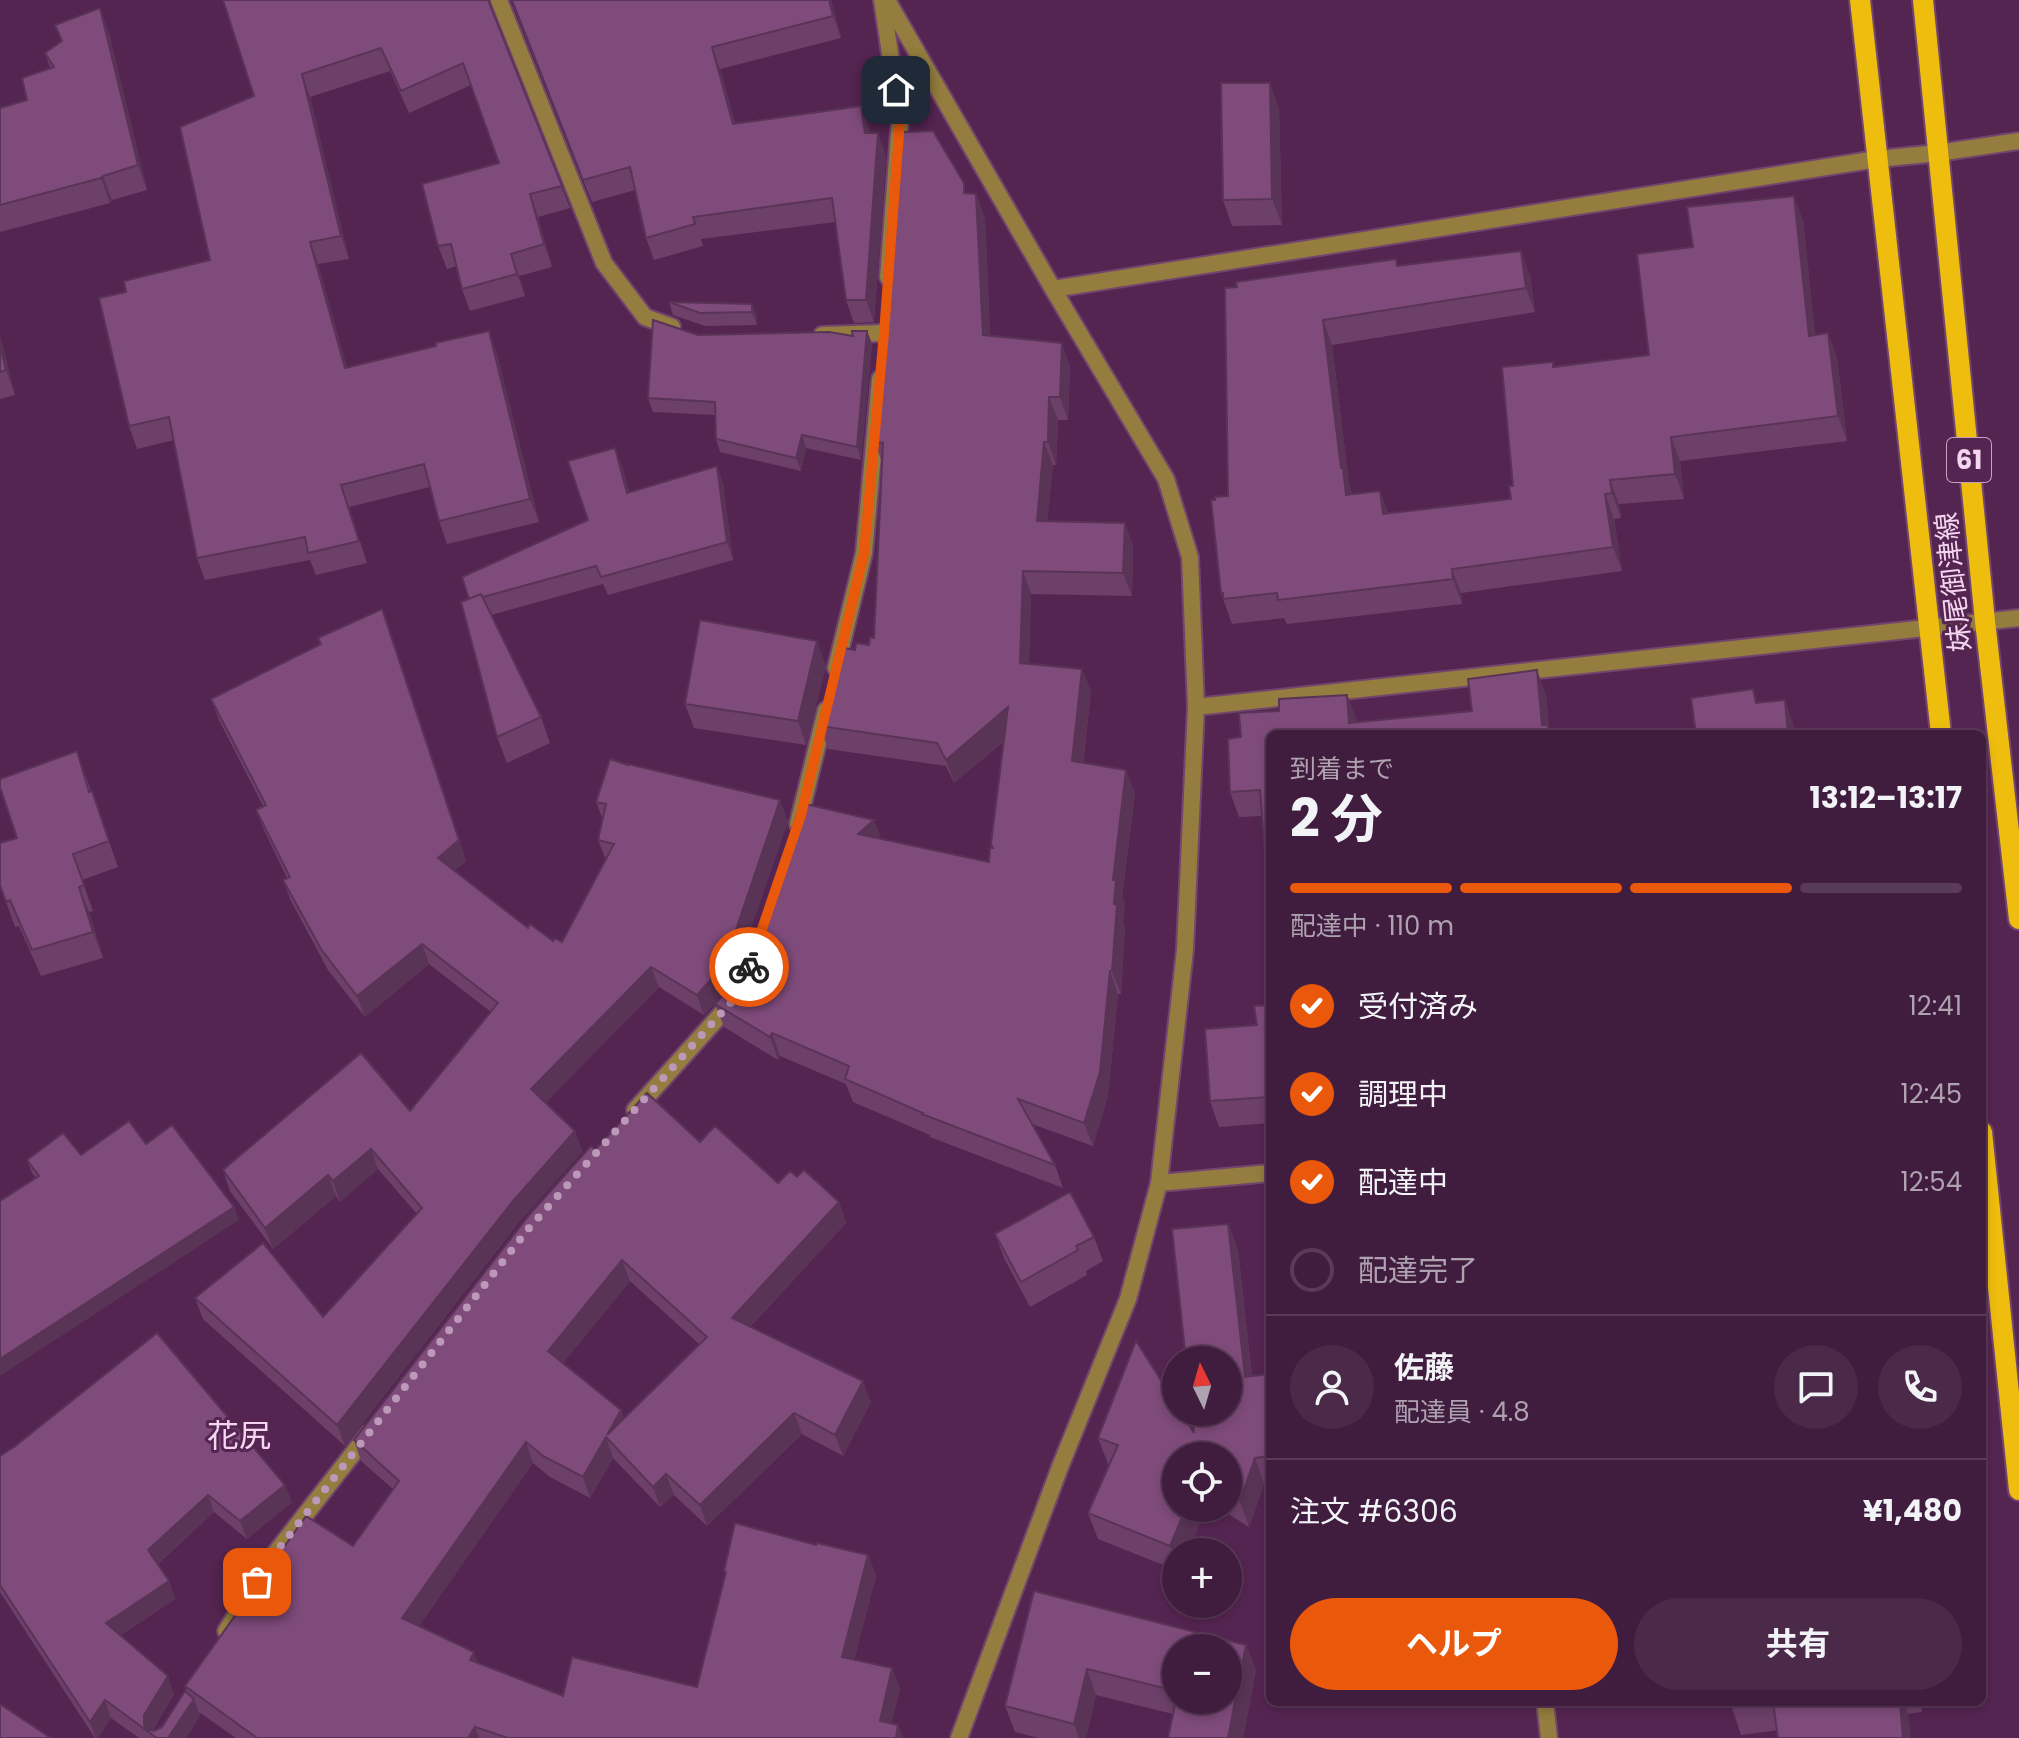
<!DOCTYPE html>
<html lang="ja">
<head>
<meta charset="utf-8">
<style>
  body { margin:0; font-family:Poppins,"Noto Sans JP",sans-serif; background:#4b2949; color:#f1f3f6; height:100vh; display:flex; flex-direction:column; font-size:30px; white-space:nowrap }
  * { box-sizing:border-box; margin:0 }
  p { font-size:26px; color:#aea1b0 }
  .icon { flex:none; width:44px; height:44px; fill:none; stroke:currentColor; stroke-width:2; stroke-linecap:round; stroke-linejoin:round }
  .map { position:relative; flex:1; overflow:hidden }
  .panel { position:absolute; left:1266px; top:730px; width:720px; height:976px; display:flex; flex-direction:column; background:#401c3e; border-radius:12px; box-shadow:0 4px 12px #0003,0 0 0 2px #593a58 }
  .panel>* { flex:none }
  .needle { width:52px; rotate:355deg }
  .buttons { position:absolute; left:1162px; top:1346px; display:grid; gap:16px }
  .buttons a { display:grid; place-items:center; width:80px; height:80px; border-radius:50%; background:#401c3e; box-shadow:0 4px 12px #0003,0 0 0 2px #593a58; font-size:40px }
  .pin { position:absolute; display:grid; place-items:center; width:68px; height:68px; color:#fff; margin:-34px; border-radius:16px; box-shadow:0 4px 12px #0006 }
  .courier { position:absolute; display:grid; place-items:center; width:80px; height:80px; margin:-40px; border:6px solid #ea580c; border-radius:50%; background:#fff; color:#222; box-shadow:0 2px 10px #0007 }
  .headline em { font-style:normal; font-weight:700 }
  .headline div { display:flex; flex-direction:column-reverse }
  .headline { display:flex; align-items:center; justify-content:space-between; height:136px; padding:0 24px }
  h1 { font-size:52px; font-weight:700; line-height:60px }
  .bar { display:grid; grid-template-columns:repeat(4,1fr); gap:12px 8px; align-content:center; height:96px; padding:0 24px }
  .bar i { height:10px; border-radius:6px; background:#593a58 }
  .bar .current { background:#ea580c }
  .bar p { grid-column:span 4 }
  .line { display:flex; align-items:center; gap:20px; padding:0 24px; border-top:2px solid #593a58 }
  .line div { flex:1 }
  .round { display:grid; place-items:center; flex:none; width:84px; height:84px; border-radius:42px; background:#4b2949 }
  ol { padding:0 24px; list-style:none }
  li { display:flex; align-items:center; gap:24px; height:88px }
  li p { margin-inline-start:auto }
  li .icon { padding:8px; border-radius:50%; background:#ea580c; color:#fff; stroke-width:4 }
  li:last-child { color:#aea1b0 }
  li i { width:44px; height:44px; border:4px solid #593a58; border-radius:50% }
  .action { display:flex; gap:16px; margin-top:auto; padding:16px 24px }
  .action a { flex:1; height:92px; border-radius:48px; background:#ea580c; color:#fff; font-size:32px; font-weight:700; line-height:92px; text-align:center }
  .action a+a { background:#4b2949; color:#f1f3f6 }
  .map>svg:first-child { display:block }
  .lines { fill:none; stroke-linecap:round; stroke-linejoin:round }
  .minor-casing { stroke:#72456e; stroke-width:20 }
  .primary-casing { stroke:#72456e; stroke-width:24 }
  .minor { stroke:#947d3e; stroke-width:16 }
  .primary { stroke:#eebd0e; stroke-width:20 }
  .wall { fill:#6d406a; fill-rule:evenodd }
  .shaded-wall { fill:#593456 }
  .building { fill:#7f4b7b; stroke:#593456; stroke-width:2; fill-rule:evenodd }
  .done { stroke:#bc98b9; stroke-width:8; stroke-dasharray:0 14.4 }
  .route { stroke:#ea580c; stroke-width:10 }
  .labels { text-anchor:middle; stroke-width:6; stroke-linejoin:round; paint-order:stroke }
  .shield { fill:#552552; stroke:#c4a1c1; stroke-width:2 }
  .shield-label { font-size:26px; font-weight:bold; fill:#f4d6f0 }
  .street-label { font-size:28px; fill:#f4d6f0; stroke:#552552 }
  .quarter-label { font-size:32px; fill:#f4d6f0; stroke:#552552 }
</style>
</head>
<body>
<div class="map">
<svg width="2019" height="1738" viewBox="0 0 2019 1738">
  <rect width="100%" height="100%" fill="#552552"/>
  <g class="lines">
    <g class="minor-casing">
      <path id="minor" d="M 499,0 L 604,263 L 645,317 L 672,327
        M 882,0 L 900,120 L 888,277
        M 887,0 L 1053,289 L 1166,479 L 1190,557 L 1196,707 L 1185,950 L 1159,1183 L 1128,1299 L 1060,1467 L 959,1738
        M 1053,289 L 1877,159 L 1938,153 L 2019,141
        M 822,335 L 884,333
        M 836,668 L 864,553 L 880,379
        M 1196,707 L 2019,618
        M 798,824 L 826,710
        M 635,1110 L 732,1002
        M 1159,1183 L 1270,1173
        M 226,1631 L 273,1556 L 369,1433
        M 1545,1702 L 1549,1738"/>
    </g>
    <g class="primary-casing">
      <path id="primary" d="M 1860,0 L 1941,734
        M 1923,0 L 1985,621 L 2019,919
        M 1982,1132 L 2019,1490"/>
    </g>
    <use href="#minor" class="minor"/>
    <use href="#primary" class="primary"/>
  </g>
  <path class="wall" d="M 223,0 L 488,0 L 570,208 L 538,217 L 552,267 L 519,276 L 525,296 L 470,311 L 462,289 L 457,266 L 447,269 L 438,246 L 499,163 L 471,85 L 409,113 L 390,71 L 310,97 L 349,259 L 318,264 L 347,368 L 497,354 L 539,522 L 447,544 L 439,521 L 430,487 L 349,507 L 367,563 L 316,575 L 310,560 L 205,580 L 197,558 L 174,440 L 137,449 L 129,426 L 126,292 L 210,260 L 254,96 Z
    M 511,0 L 831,0 L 841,38 L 720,69 L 735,123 L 861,106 L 870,133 L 886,155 L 874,322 L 854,323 L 846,300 L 835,222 L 701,239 L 703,246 L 654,260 L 646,238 L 635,190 L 592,202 Z
    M 55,25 L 109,33 L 147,190 L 112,200 L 110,203 L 0,232 L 0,108 L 27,100 L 50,68 L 45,53 L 61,41 Z
    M 1270,83 L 1279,109 L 1282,225 L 1232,226 L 1223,200 Z
    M 968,193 L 985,217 L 990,336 L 1070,366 L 1068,420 L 1058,420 L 1056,465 L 1053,465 L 1047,521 L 1125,523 L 1133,546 L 1132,596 L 1031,594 L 1029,664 L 1082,669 L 1091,692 L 1083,763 L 1135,793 L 1122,897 L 1125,903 L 1123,921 L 1125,928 L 1121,994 L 1118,994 L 1108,1095 L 1093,1146 L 1032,1124 L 1055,1165 L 1063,1188 L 930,1137 L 930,1135 L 853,1102 L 846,1084 L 780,1056 L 778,1060 L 724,1027 L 715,1004 L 727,990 L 704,1015 L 659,987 L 545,1103 L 575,1131 L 582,1152 L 520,1221 L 345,1446 L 203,1319 L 195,1298 L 323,1317 L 417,1214 L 378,1169 L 340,1202 L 336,1196 L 273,1249 L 230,1191 L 223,1170 L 410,1111 L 491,1012 L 429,964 L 365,1017 L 328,970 L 291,901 L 283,880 L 287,878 L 264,830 L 256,810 L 263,806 L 219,720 L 211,699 L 321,644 L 382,609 L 466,861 L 454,871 L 528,928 L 553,941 L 562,942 L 606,860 L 598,840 L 603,820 L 596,802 L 788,821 L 731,985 L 881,839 L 989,862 L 992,848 L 1004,741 L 954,783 L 946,766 L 828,749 L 820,726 L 855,650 L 869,645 L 874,638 L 882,463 L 875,442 Z
    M 1803,220 L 1815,335 L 1828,333 L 1837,358 L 1847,441 L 1680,461 L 1684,499 L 1619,504 L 1621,518 L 1614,519 L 1622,571 L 1461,593 L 1462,604 L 1287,624 L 1284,618 L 1232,624 L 1221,593 L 1228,496 L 1225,288 L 1399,266 L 1530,275 L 1535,312 L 1332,345 L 1349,484 L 1352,494 L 1388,514 L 1511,499 L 1513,486 L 1555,367 L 1649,355 L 1693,247 Z
    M 669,302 L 752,304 L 757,317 L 757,325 L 705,326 L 673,315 Z
    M 867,331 L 872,344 L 861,460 L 806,448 L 801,471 L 720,452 L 716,439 L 715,415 L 653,412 L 648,398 L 698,335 L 853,336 Z
    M 0,336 L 15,395 L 0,399 Z
    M 622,466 L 629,492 L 717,466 L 723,484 L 733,560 L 608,595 L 603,584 L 491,615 L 541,717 L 550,743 L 507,763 L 497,737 L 469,599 L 588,520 Z
    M 826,666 L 806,745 L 694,728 L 685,704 Z
    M 1347,695 L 1357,722 L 1472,711 L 1546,695 L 1549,728 L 1551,734 L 1270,734 L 1270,899 L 1268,893 L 1262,816 L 1239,817 L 1230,792 L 1241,737 L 1279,711 Z
    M 86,777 L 118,867 L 82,880 L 93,911 L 89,912 L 103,958 L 41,976 L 19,926 L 15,927 L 0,885 L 17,838 Z
    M 1270,1005 L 1270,1123 L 1219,1127 L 1210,1101 Z
    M 700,1142 L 778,1183 L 797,1177 L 839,1202 L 846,1223 L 750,1327 L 871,1402 L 843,1456 L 802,1434 L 707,1526 L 674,1495 L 660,1507 L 613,1458 L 590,1498 L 550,1477 L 533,1463 L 419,1626 L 478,1663 L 563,1696 L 697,1687 L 725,1575 L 724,1571 L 816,1545 L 868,1555 L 876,1576 L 854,1660 L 892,1668 L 900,1689 L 891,1724 L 898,1725 L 903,1738 L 236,1738 L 199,1712 L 200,1716 L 186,1738 L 139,1738 L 111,1718 L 98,1738 L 95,1738 L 0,1592 L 0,1456 L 285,1485 L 292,1502 L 247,1539 L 214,1512 L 158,1564 L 169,1581 L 175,1599 L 121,1635 L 174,1694 L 152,1731 L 154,1731 L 162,1727 L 187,1693 L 185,1686 L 353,1546 L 393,1489 L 361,1461 L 354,1440 L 595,1150 ZM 630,1281 L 699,1344 L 624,1418 L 621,1410 L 563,1363 Z
    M 146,1144 L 239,1220 L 36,1178 L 32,1173 L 27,1160 L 81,1155 Z
    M 1228,1224 L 1238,1250 L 1252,1376 L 1270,1374 L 1270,1483 L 1264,1484 L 1249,1527 L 1219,1508 L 1228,1508 L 1228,1456 L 1176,1456 L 1176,1508 L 1206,1508 L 1188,1552 L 1176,1552 L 1176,1570 L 1098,1539 L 1088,1513 L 1110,1464 L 1108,1464 L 1098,1438 L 1194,1433 Z
    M 995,1234 L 1094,1237 L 1103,1261 L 1086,1271 L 1087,1275 L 1030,1307 L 1004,1258 Z
    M 1034,1591 L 1246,1645 L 1256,1670 L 1243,1738 L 1168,1738 L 1173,1714 L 1096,1695 L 1086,1738 L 1039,1738 L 1015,1732 L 1005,1706 ZM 1176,1648 L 1228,1648 L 1228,1700 L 1176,1700 Z
    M 1671,1702 L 1720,1702 L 1673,1707 Z
    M 1730,1702 L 1926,1702 L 1921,1702 L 1922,1712 L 1741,1735 Z"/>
  <path class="shaded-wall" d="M 829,0 L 831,0 L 841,38 L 833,16 Z
    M 100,8 L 109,33 L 147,190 L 138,165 Z
    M 712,47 L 720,69 L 741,146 L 733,124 Z
    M 302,74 L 310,97 L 349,259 L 341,236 Z
    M 1270,83 L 1279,109 L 1282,225 L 1272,199 Z
    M 861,106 L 869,128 L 873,156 L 865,133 Z
    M 878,133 L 886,155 L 874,322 L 866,300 Z
    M 103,176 L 112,200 L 110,203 L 101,178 Z
    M 530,194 L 538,217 L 552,267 L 544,244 Z
    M 976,194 L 985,217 L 991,358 L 983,335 Z
    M 1794,196 L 1803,220 L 1818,360 L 1809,336 Z
    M 310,242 L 318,264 L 353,390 L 345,368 Z
    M 1521,251 L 1530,275 L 1535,312 L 1526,288 Z
    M 511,254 L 519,276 L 525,296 L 517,274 Z
    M 752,304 L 757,317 L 757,325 L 752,312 Z
    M 1323,320 L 1332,345 L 1349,484 L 1352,492 L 1355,520 L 1346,495 L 1341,468 Z
    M 489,331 L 497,354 L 539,522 L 530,499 Z
    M 867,331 L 872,344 L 861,460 L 857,447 Z
    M 1828,333 L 1837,358 L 1847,441 L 1838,416 Z
    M 0,336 L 15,395 L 6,370 L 0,346 Z
    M 1062,343 L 1070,366 L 1068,420 L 1060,397 Z
    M 1049,397 L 1058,420 L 1056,465 L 1048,442 Z
    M 802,435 L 806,448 L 801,471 L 796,458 Z
    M 1671,437 L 1680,461 L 1684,499 L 1675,474 Z
    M 1044,442 L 1053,465 L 1045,544 L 1037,521 Z
    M 615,448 L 622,466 L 634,511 L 627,493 Z
    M 717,466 L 723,484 L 733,560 L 727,542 Z
    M 1610,480 L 1619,504 L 1621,518 L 1612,493 Z
    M 1380,491 L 1389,515 L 1383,514 Z
    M 1605,494 L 1614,519 L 1622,571 L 1613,547 Z
    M 1125,523 L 1133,546 L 1132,596 L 1123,573 Z
    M 1452,569 L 1461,593 L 1462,604 L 1453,579 Z
    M 1023,571 L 1031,594 L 1028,686 L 1020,663 Z
    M 382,609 L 466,861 L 445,879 L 438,858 Z
    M 817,641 L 826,666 L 806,745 L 798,721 Z
    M 1082,669 L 1091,692 L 1080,784 L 1072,761 Z
    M 1537,670 L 1546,695 L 1549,728 L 1551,734 L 1545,734 L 1542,725 Z
    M 1347,695 L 1357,720 L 1357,734 L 1349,723 Z
    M 1785,700 L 1797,734 L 1788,734 Z
    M 1008,707 L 1016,730 L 954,783 L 946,760 Z
    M 1126,770 L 1135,793 L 1122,897 L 1125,903 L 1123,921 L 1125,928 L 1121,994 L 1112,971 L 1113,880 Z
    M 780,800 L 788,821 L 731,985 L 704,1015 L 697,995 Z
    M 874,820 L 883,843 L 858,834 Z
    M 79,887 L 89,912 L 103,958 L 93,932 Z
    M 422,944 L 429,964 L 365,1017 L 357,996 Z
    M 651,967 L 659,987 L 538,1110 L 531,1089 Z
    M 1110,971 L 1118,994 L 1108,1095 L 1093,1146 L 1084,1123 Z
    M 772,1033 L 780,1056 L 778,1060 L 770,1037 Z
    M 575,1131 L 582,1152 L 520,1221 L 345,1446 L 337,1425 L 513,1201 Z
    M 371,1149 L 378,1169 L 340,1202 L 333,1181 Z
    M 328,1175 L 336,1196 L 273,1249 L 265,1228 Z
    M 839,1202 L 846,1223 L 739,1338 L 732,1318 Z
    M 234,1207 L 239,1220 L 0,1376 L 0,1359 Z
    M 1228,1224 L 1238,1250 L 1255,1403 L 1245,1377 Z
    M 622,1260 L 630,1281 L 556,1372 L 548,1351 Z
    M 863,1381 L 871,1402 L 843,1456 L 835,1435 Z
    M 621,1410 L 629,1431 L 607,1435 Z
    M 794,1413 L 802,1434 L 707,1526 L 700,1505 Z
    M 606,1437 L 613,1458 L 590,1498 L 583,1477 Z
    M 526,1442 L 533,1463 L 410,1639 L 402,1618 Z
    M 1255,1458 L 1264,1484 L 1249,1527 L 1240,1501 Z
    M 666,1474 L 674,1495 L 660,1507 L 653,1487 Z
    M 285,1485 L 292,1502 L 247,1539 L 240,1521 Z
    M 208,1495 L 214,1512 L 154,1567 L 148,1550 Z
    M 1186,1508 L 1206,1508 L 1188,1552 L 1176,1552 L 1176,1562 L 1170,1546 Z
    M 868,1555 L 876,1576 L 850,1677 L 842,1657 Z
    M 169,1581 L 175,1599 L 113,1640 L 106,1623 Z
    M 1246,1645 L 1256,1670 L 1243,1738 L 1228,1738 Z
    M 474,1652 L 482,1673 L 470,1660 Z
    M 892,1668 L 900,1689 L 888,1738 L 880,1721 Z
    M 1087,1669 L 1096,1695 L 1086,1738 L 1079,1738 L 1074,1724 Z
    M 168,1676 L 174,1694 L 150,1733 L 144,1725 L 144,1715 Z
    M 194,1699 L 200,1716 L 186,1738 L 168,1738 Z
    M 105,1700 L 111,1718 L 98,1738 L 96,1738 L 90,1722 Z
    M 1900,1702 L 1904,1702 L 1908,1714 L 1911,1738 L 1903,1738 Z
    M 898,1725 L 903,1738 L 896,1738 Z
    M 475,1727 L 479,1738 L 468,1738 Z"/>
  <path class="building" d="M 223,0 L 488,0 L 562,186 L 530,194 L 544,244 L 511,254 L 517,274 L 462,289 L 451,244 L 438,246 L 422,184 L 499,163 L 463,63 L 401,91 L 381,48 L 302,74 L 341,236 L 310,242 L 345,368 L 436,346 L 435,343 L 489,331 L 530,499 L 439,521 L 424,464 L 341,485 L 359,541 L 308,553 L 305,537 L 197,558 L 169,417 L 129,426 L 99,298 L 126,292 L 124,281 L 210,260 L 180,127 L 254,96 Z
    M 512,0 L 829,0 L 833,16 L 712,47 L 733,124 L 861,106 L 865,133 L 878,133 L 866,300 L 846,300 L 832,198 L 693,217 L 695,224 L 646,238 L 630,167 L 583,180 Z
    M 100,8 L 138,165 L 103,176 L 101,178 L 0,205 L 0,108 L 27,100 L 22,78 L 54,67 L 45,53 L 62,41 L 55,25 Z
    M 1221,83 L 1270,83 L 1272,199 L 1223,200 Z
    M 933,131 L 964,183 L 964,193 L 976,194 L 983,335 L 1062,343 L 1060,397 L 1049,397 L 1048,442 L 1044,442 L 1037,521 L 1125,523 L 1123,573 L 1023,571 L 1020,663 L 1082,669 L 1072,761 L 1126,770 L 1113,880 L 1116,880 L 1114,904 L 1117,905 L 1112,971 L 1110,971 L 1100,1072 L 1084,1123 L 1018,1099 L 1055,1165 L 922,1114 L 923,1113 L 845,1079 L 849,1066 L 772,1033 L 770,1037 L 715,1004 L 743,972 L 801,803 L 874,820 L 858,834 L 989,862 L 990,848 L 993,848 L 991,844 L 1008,707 L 946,760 L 937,743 L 820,726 L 839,647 L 855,650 L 856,643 L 869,645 L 870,637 L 874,638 L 883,443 L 875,442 L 900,132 Z
    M 1794,196 L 1809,336 L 1828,333 L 1838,416 L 1671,437 L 1675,474 L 1610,480 L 1612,493 L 1605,494 L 1613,547 L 1452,569 L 1453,579 L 1278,600 L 1277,593 L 1223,599 L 1223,593 L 1221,593 L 1211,500 L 1215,500 L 1215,497 L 1228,496 L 1225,288 L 1237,287 L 1236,282 L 1396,259 L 1397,266 L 1521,251 L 1526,288 L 1323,320 L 1341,468 L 1343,468 L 1346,495 L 1380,491 L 1383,514 L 1511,499 L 1509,486 L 1513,486 L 1502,367 L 1553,362 L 1553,367 L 1649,355 L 1637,254 L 1693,247 L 1687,207 Z
    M 669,302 L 752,304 L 752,312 L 700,313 Z
    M 653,320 L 698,335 L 829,332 L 853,336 L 852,331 L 867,331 L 857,447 L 802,435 L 796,458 L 716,439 L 715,402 L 648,398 Z
    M 0,346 L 6,370 L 0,372 Z
    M 615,448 L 627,493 L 717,466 L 727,542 L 601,577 L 596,566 L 483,597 L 481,594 L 469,599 L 462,577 L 588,520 L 568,461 Z
    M 481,594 L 541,717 L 497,737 L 461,602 Z
    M 382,609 L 459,840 L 438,858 L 528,928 L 530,924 L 553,941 L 555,938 L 562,942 L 614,844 L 598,840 L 606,804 L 596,802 L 610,759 L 628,765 L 628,764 L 780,800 L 724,965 L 697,995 L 651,967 L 531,1089 L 575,1131 L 513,1201 L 337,1425 L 195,1298 L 263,1243 L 323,1317 L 422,1208 L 371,1149 L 333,1181 L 328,1175 L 265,1228 L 223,1170 L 361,1053 L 410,1111 L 498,1003 L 422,944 L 357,996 L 321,949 L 283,880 L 290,877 L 256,810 L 266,805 L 211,699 L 321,644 L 318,638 Z
    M 700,620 L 817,641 L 798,721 L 685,704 Z
    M 1537,670 L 1542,725 L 1548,725 L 1549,734 L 1270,734 L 1270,893 L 1268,893 L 1260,790 L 1230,792 L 1228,739 L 1241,737 L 1239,713 L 1279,711 L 1279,699 L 1347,695 L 1349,723 L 1472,711 L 1468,679 Z
    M 1753,689 L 1756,703 L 1785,700 L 1788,734 L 1696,734 L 1691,698 Z
    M 77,751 L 89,792 L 92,791 L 109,841 L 73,854 L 84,885 L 79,887 L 93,932 L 32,950 L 10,900 L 6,902 L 0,885 L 0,843 L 17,838 L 0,787 L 0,779 Z
    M 1270,1005 L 1270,1097 L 1210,1101 L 1205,1029 L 1257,1025 L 1254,1006 Z
    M 647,1093 L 700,1142 L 715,1126 L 778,1183 L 790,1171 L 797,1177 L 804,1170 L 839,1202 L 732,1318 L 863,1381 L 835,1435 L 794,1413 L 700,1505 L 666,1474 L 653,1487 L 606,1437 L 583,1477 L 543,1456 L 526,1442 L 402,1618 L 474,1652 L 470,1660 L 563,1696 L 572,1657 L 697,1687 L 726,1572 L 724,1571 L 735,1523 L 816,1545 L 817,1543 L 868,1555 L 842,1657 L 892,1668 L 880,1721 L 898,1725 L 896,1738 L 508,1738 L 475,1727 L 468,1738 L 257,1738 L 185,1686 L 306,1516 L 353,1546 L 399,1481 L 354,1440 L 530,1214 L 591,1146 L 595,1150 ZM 622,1260 L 707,1337 L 607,1435 L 621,1410 L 548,1351 Z
    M 129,1121 L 146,1144 L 172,1125 L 234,1207 L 0,1359 L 0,1201 L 39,1176 L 27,1160 L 63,1133 L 81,1155 Z
    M 1070,1192 L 1094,1237 L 1076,1246 L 1078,1250 L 1021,1282 L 995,1234 Z
    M 1228,1224 L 1245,1377 L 1270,1374 L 1270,1456 L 1255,1458 L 1240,1501 L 1228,1493 L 1228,1456 L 1176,1456 L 1176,1508 L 1186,1508 L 1170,1546 L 1088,1513 L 1118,1445 L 1098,1438 L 1136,1341 L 1176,1404 L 1176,1412 L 1181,1412 L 1194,1433 L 1192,1412 L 1228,1412 L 1228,1360 L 1186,1360 L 1172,1229 Z
    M 157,1333 L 285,1485 L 240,1521 L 208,1495 L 148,1550 L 169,1581 L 106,1623 L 168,1676 L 144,1715 L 144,1725 L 147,1729 L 154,1731 L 162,1727 L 185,1691 L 194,1699 L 168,1738 L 157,1738 L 105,1700 L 90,1722 L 0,1585 L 0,1456 L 14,1447 Z
    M 1034,1591 L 1246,1645 L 1228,1738 L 1168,1738 L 1176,1700 L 1228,1700 L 1228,1648 L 1176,1648 L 1176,1691 L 1087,1669 L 1074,1724 L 1005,1706 Z
    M 1730,1702 L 1771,1702 L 1731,1707 Z
    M 1773,1702 L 1900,1702 L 1903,1738 L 1778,1738 Z
    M 0,1704 L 51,1738 L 0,1738 Z"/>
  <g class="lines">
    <path class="done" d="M 257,1582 L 273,1556 L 529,1228 L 741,991 L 749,967"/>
    <path class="route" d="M 749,967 L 801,815 L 864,553 L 884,333 L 900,120 L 896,90"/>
  </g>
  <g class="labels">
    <rect class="shield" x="1947" y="438" width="44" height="44" rx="6"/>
    <g class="shield-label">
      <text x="1969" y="469">61</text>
    </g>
    <g class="street-label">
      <text transform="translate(1953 582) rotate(-96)" y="10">妹尾御津線</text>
    </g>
    <g class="quarter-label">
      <text x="239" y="1447">花尻</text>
    </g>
  </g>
</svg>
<div class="buttons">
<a><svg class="needle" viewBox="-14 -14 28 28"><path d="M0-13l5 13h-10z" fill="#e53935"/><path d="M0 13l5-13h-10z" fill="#aea1b0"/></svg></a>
<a><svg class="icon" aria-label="locate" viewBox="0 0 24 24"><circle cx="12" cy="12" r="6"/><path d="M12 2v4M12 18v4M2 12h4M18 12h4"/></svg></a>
<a>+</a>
<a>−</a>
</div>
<div class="pin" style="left:257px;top:1582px;background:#ea580c"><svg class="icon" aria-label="bag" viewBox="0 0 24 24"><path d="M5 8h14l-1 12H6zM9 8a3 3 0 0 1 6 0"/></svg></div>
<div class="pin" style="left:896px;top:90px;background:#1f2937"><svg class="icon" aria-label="home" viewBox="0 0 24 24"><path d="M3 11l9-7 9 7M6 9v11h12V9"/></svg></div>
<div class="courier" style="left:749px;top:967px"><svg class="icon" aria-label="bike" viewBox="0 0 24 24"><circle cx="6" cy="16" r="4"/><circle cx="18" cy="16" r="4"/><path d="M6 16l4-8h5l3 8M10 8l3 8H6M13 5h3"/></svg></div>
<section class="panel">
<div class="headline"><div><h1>2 分</h1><p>到着まで</p></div><em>13:12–13:17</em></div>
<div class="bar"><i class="current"></i><i class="current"></i><i class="current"></i><i></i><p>配達中 · 110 m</p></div>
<ol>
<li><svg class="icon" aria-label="check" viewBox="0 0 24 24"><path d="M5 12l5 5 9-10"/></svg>受付済み<p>12:41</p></li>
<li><svg class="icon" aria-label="check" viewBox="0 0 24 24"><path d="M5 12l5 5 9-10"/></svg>調理中<p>12:45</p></li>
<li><svg class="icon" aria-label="check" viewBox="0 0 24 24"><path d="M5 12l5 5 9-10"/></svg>配達中<p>12:54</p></li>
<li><i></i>配達完了</li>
</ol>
<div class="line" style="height:144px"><a class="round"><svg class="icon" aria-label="person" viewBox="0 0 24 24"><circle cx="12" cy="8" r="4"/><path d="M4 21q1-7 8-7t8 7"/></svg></a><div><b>佐藤</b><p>配達員 · 4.8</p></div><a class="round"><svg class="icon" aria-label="chat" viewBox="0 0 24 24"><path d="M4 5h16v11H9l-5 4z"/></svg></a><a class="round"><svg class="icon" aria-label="phone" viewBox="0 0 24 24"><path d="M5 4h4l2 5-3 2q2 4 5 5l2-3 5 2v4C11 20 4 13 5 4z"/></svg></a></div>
<div class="line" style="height:104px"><div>注文 #6306</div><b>¥1,480</b></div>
<div class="action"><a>ヘルプ</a><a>共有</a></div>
</section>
</div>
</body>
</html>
